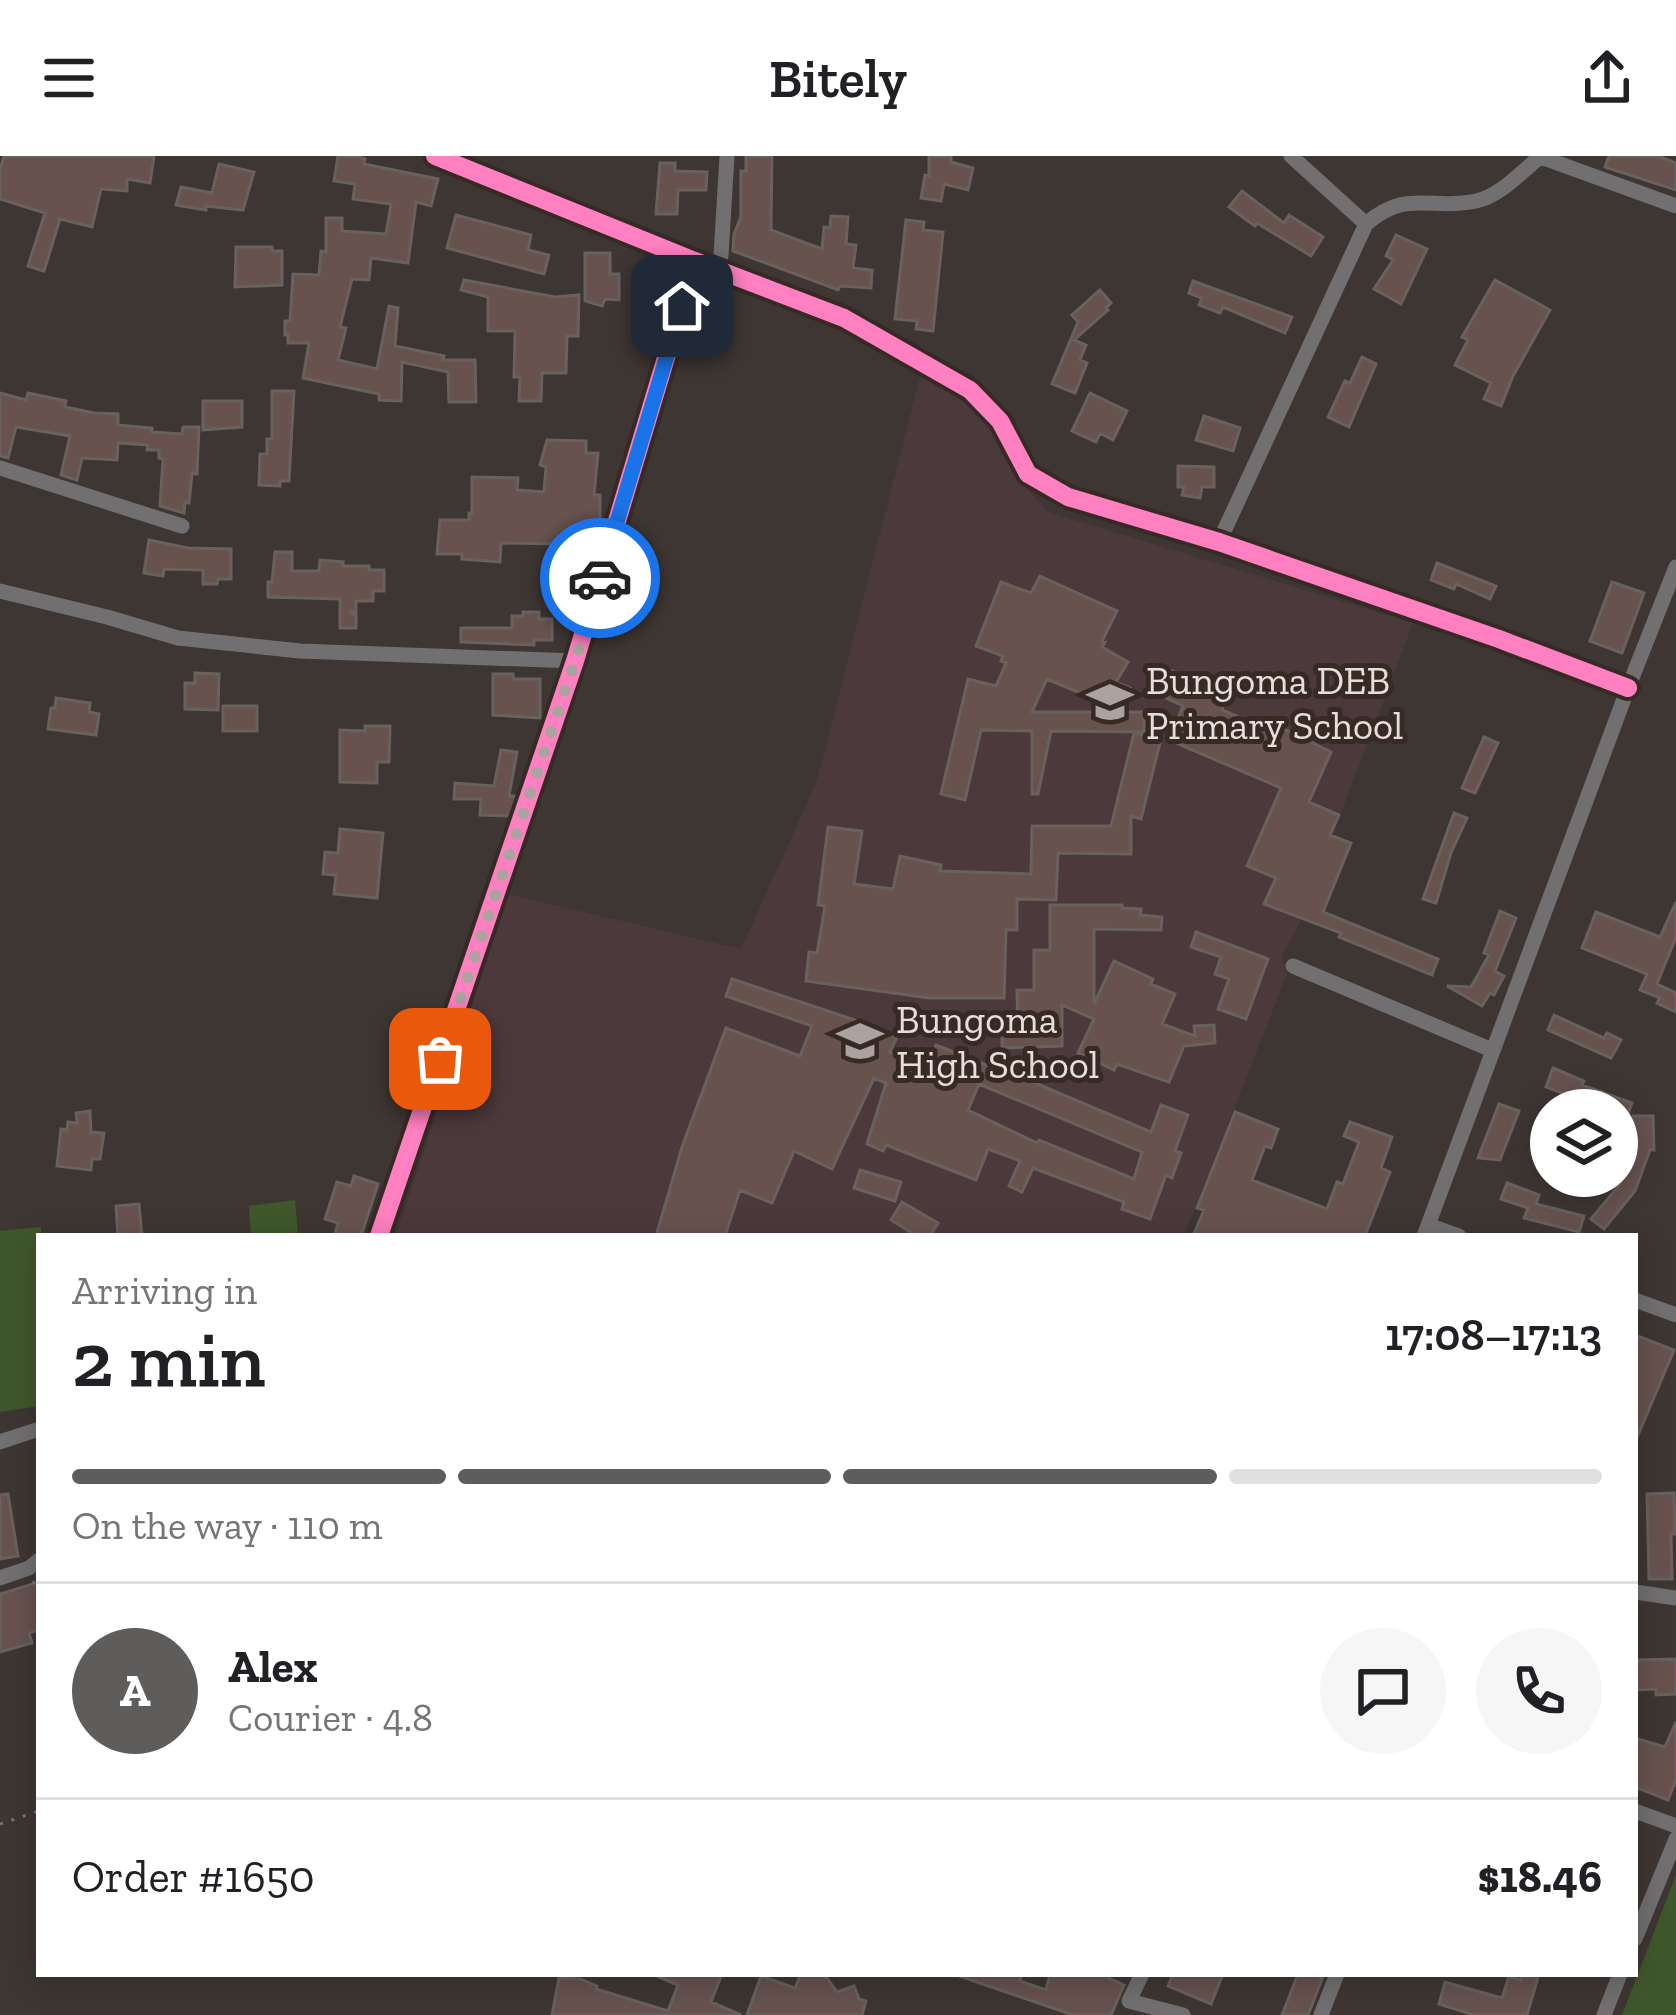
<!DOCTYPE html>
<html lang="en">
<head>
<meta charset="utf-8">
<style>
  body { margin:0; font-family:"Zilla Slab",serif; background:#f6f6f6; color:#202124; height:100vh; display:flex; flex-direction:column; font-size:45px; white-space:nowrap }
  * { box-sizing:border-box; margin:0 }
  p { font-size:39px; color:#757577 }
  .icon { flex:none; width:66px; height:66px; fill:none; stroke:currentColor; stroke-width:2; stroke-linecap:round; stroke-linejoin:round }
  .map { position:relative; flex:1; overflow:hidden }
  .details { position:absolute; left:36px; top:1077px; width:1602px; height:744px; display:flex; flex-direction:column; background:#fff; border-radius:0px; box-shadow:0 6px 30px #0003 }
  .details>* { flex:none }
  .controls { position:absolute; left:1530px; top:933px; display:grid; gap:24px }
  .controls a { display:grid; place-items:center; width:108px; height:108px; border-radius:50%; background:#fff; box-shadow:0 6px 30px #0003; font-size:60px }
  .pin { position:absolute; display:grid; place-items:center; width:102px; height:102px; color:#fff; margin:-51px; border-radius:24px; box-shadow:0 6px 18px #0006 }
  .courier { position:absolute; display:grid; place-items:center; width:120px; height:120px; margin:-60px; border:9px solid #1a73e8; border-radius:50%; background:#fff; color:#222; box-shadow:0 3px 15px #0007 }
  .headline em { font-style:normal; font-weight:600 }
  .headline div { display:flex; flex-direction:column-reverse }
  .headline { display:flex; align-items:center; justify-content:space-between; height:204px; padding:0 36px }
  h1 { font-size:78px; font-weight:600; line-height:90px }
  .bar { display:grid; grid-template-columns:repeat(4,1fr); gap:18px 12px; align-content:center; height:144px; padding:0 36px }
  .bar i { height:15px; border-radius:9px; background:#e0e0e0 }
  .bar .on { background:#5f5c5c }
  .bar p { grid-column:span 4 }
  .line { display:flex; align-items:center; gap:30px; padding:0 36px; border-top:3px solid #e0e0e0 }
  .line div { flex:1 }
  .round { display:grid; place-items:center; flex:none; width:126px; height:126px; border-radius:63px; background:#f6f6f6 }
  header { display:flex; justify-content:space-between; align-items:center; height:156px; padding:0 36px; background:#fff; font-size:54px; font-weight:600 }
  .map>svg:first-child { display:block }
  .education { fill:#4c393b }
  .green { fill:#40572b }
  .building { fill:#67524e; stroke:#68615e; stroke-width:3; fill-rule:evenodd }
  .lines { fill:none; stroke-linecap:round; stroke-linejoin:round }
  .path { stroke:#777474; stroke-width:3; stroke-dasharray:3 9; stroke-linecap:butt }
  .minor { stroke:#716f70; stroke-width:15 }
  .cycleway-casing { stroke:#372a25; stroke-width:26 }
  .cycleway { stroke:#ff80c0; stroke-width:18 }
  .done { stroke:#aca3a0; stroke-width:12; stroke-dasharray:0 21.6 }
  .route { stroke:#1a73e8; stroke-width:15 }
  .labels { text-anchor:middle; stroke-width:10; stroke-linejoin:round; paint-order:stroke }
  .poi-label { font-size:39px; fill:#e7dedb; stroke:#372a25; text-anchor:start }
</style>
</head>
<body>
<header><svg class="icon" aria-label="menu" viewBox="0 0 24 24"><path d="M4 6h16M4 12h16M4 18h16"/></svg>Bitely<svg class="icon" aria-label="share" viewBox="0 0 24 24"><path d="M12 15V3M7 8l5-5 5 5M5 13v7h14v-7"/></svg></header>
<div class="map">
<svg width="1676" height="1859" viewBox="0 0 1676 1859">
  <rect width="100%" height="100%" fill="#3e3633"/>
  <path class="education" d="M 920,220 L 978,249 L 1000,277 L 1026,331 L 1048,356 L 1413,467 L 1296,776 L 1281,800 L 1287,818 L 1184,1080 L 396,1080 L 508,738 L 741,793 L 817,625 Z"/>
  <path class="green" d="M 295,1044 L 298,1080 L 251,1080 L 249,1050 Z
    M 41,1071 L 39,1250 L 0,1256 L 0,1075 Z
    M 1676,1719 L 1676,1859 L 1622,1859 Z"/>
  <path class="building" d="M 4,0 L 154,0 L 150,27 L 127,23 L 127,35 L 101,33 L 92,71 L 60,63 L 44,115 L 28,110 L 45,57 L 0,43 L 0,14 Z
    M 338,0 L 357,0 L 365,3 L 364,8 L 438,23 L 431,50 L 416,46 L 408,107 L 371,102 L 369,124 L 352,123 L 340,171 L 346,172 L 338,204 L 377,213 L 389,150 L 398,152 L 395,190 L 444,200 L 443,204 L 475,204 L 476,246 L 449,246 L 448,216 L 402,206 L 401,245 L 379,244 L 379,238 L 303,222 L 309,187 L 288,187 L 288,179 L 285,179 L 285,165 L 290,165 L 293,118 L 319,119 L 321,95 L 326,96 L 326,62 L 342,62 L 342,75 L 386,78 L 391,48 L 353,43 L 355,28 L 334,25 Z
    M 746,0 L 772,0 L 771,74 L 822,93 L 824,71 L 830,72 L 831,60 L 848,61 L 846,88 L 856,89 L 853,112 L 872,114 L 871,132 L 840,130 L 838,134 L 733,95 L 734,78 L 741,61 L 741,15 L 746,15 Z
    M 929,0 L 951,0 L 951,6 L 973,12 L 968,34 L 944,28 L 941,45 L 921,42 L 925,19 L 929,20 Z
    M 1609,0 L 1658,0 L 1676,7 L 1676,34 L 1605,11 Z
    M 660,7 L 675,7 L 675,15 L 707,16 L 706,34 L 678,34 L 677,58 L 656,58 Z
    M 219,8 L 254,16 L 243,54 L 206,50 L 206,54 L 176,49 L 181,31 L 212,37 Z
    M 1242,35 L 1284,67 L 1289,59 L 1323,81 L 1311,100 L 1257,67 L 1255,70 L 1229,51 Z
    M 456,59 L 531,79 L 528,94 L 549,99 L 544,118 L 447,92 Z
    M 906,64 L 924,66 L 923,74 L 943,76 L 933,175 L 916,173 L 917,165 L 895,163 Z
    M 1396,79 L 1427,93 L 1401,148 L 1374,133 L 1393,104 L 1386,100 Z
    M 236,91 L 272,91 L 272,95 L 282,95 L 282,129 L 235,131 Z
    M 585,97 L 610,97 L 610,118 L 619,118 L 619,144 L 605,143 L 602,150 L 585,145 Z
    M 464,124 L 555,141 L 579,139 L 578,180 L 567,180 L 566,217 L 542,217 L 541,245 L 519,245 L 520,221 L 514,221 L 515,175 L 488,175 L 488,141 L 461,134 Z
    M 1495,124 L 1550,154 L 1513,220 L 1501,250 L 1484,243 L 1491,227 L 1455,209 L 1468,184 L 1462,181 Z
    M 1193,125 L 1292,161 L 1285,177 L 1223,151 L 1220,157 L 1199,149 L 1202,142 L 1189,137 Z
    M 1100,134 L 1111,147 L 1106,152 L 1108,154 L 1074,184 L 1086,189 L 1080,204 L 1087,207 L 1075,237 L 1052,228 L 1078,166 L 1072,159 Z
    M 1362,201 L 1376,208 L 1349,271 L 1328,261 L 1345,225 L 1350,227 Z
    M 272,235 L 294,235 L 289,325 L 280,325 L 280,330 L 259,329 L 260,298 L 267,298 L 267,283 L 272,283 Z
    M 0,237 L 26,244 L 28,237 L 66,245 L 65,251 L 94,257 L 118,258 L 118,269 L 152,272 L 152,276 L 182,278 L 183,271 L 199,271 L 197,318 L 192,317 L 189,347 L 185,346 L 184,357 L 160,350 L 163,303 L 159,302 L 159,294 L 147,294 L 148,289 L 118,287 L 117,304 L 82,302 L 77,324 L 61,319 L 70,280 L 16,271 L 8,302 L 0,300 Z
    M 1090,237 L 1127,255 L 1113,284 L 1100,277 L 1096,286 L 1072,275 Z
    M 203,245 L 242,245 L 242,271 L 203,274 Z
    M 1204,260 L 1240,272 L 1233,295 L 1196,284 Z
    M 547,284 L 586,285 L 586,297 L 598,297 L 594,339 L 600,339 L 600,365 L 584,365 L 583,388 L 575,388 L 575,403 L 562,402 L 562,388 L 501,387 L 500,406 L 462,403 L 462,398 L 437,398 L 440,364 L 469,364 L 469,357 L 472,357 L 472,321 L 518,322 L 517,334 L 544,336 L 546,311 L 540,309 Z
    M 1178,310 L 1214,311 L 1214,331 L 1202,331 L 1200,342 L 1182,339 L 1184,331 L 1178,331 Z
    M 149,384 L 188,392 L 231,393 L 231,423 L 218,423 L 217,428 L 203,428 L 203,414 L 164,413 L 163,420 L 144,417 Z
    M 275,396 L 292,396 L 292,415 L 319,415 L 320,404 L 343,406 L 343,410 L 369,410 L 369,414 L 384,414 L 384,435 L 373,435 L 373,445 L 356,445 L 356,456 L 349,456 L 356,459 L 356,472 L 340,472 L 340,443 L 268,441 L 268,426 L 272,426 Z
    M 1437,407 L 1496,430 L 1490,443 L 1456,428 L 1454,433 L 1431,424 Z
    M 1040,420 L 1117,455 L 1102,485 L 1105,486 L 1102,491 L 1128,506 L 1116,526 L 1130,532 L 1121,554 L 1047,523 L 1032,556 L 1144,556 L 1144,576 L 1051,575 L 1038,638 L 1032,638 L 1032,575 L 981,574 L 965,644 L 941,638 L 968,523 L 996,530 L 1006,507 L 1001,505 L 1003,500 L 976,490 L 1001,426 L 1031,437 Z
    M 1612,426 L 1644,437 L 1622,497 L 1590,485 Z
    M 523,456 L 539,456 L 539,463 L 552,463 L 552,484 L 534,484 L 534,489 L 461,486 L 461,472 L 512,472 L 512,460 L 523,460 Z
    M 1172,515 L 1227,538 L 1222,554 L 1275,577 L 1278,570 L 1331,596 L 1309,646 L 1339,659 L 1330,679 L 1351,687 L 1323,756 L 1438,803 L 1432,819 L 1339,781 L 1341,777 L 1264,748 L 1276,722 L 1247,710 L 1281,632 L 1169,584 L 1183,550 L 1160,539 Z
    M 195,517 L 219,518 L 218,554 L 185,553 L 185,527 L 195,527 Z
    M 493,518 L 513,518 L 513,523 L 540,523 L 540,562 L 493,559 Z
    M 56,542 L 90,547 L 89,556 L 99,558 L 96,579 L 48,573 L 51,552 L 55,552 Z
    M 223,550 L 257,550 L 257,575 L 223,575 Z
    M 365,570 L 390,570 L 389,606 L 377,606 L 377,627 L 340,626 L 340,574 L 365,575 Z
    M 1134,577 L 1161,583 L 1141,663 L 1131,660 L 1131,698 L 1058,697 L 1056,744 L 1017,743 L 1017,774 L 1006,774 L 1004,842 L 929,842 L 806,825 L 809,796 L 817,797 L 825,750 L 818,749 L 828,671 L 862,675 L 854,728 L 893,733 L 900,700 L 941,709 L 940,715 L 1031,718 L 1032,670 L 1111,670 Z
    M 1484,581 L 1498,587 L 1475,637 L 1462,632 Z
    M 501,594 L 517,596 L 509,640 L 515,640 L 515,644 L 510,660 L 480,659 L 481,643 L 454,643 L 455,627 L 494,630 Z
    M 1454,657 L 1467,662 L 1451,697 L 1436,747 L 1423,743 Z
    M 340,673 L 383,677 L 377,742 L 334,738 L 336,719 L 323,718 L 325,696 L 338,697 Z
    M 1676,746 L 1676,781 L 1657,828 L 1676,837 L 1676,856 L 1657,847 L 1660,842 L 1640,834 L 1647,818 L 1582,792 L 1596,756 L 1660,781 Z
    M 1050,749 L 1122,749 L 1122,752 L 1141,753 L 1140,759 L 1162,761 L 1161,774 L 1094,773 L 1094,848 L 1114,805 L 1153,823 L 1151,828 L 1175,838 L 1162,868 L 1195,880 L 1194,870 L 1214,869 L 1215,887 L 1184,890 L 1169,926 L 1117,908 L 1114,914 L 1078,897 L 1094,863 L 1062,849 L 1062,890 L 1002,892 L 1002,874 L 1018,874 L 1017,834 L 1034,834 L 1034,794 L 1050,794 Z
    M 1500,755 L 1516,762 L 1495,815 L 1504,820 L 1494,839 L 1490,837 L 1482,850 L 1447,830 L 1471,831 L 1489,799 L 1484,797 Z
    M 1196,776 L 1268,803 L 1246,863 L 1218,853 L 1229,823 L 1215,818 L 1221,801 L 1191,791 Z
    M 732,823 L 873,870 L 897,881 L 890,896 L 928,910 L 936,889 L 989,910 L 990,908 L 1151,976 L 1161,949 L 1188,959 L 1175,995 L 1181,997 L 1172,1022 L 1166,1019 L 1150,1063 L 1122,1053 L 1124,1046 L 1033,1012 L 1022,1036 L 1009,1030 L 1020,1005 L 988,993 L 976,1024 L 886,989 L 883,995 L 867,988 L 886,927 L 874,922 L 832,1013 L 794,995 L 772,1047 L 740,1034 L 725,1080 L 656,1080 L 682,991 L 726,872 L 800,900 L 812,870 L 726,840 ZM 979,928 L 1142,996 L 1134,1023 L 1039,984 L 1037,987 L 968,954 Z
    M 1554,859 L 1604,882 L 1607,877 L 1621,884 L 1611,902 L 1548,874 Z
    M 1553,912 L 1584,925 L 1582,929 L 1632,947 L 1627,961 L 1617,958 L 1617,954 L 1606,954 L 1546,931 Z
    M 1499,948 L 1519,955 L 1500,1004 L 1478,1002 Z
    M 90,955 L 91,976 L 104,977 L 100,1003 L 92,1003 L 91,1014 L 57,1010 L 61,973 L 67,974 L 68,966 L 77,967 L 76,957 Z
    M 1235,956 L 1278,973 L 1271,992 L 1265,990 L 1252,1024 L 1327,1053 L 1337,1026 L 1343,1028 L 1359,986 L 1344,980 L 1350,966 L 1392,981 L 1381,1012 L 1390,1016 L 1365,1080 L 1193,1080 L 1204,1054 L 1197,1052 Z
    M 1633,960 L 1653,960 L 1654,994 L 1650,994 L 1635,1035 L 1604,1073 L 1591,1063 L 1620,1028 L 1617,1027 L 1617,1010 L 1625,1014 L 1633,993 Z
    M 860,1014 L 901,1026 L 895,1045 L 854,1032 Z
    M 354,1020 L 378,1028 L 361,1080 L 343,1080 L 335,1078 L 338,1067 L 325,1063 L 337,1026 L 351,1030 Z
    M 1507,1027 L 1539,1039 L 1536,1048 L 1584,1060 L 1579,1076 L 1524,1062 L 1528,1052 L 1501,1043 Z
    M 902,1046 L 938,1067 L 930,1080 L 917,1080 L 891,1064 Z
    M 139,1048 L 142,1080 L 118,1080 L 116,1050 Z
    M 1635,1179 L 1674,1194 L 1636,1284 L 1635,1284 Z
    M 1674,1337 L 1675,1378 L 1671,1378 L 1672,1423 L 1649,1423 L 1647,1338 Z
    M 8,1338 L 18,1400 L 0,1403 L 0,1339 Z
    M 39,1426 L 39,1474 L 29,1477 L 32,1487 L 0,1496 L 0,1438 Z
    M 1676,1503 L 1676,1538 L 1656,1539 L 1656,1533 L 1635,1534 L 1637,1504 Z
    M 1676,1566 L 1676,1624 L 1668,1644 L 1635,1631 L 1635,1582 L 1665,1591 Z
    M 652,1818 L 722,1818 L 711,1846 L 741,1859 L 552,1859 L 559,1822 L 580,1823 L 597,1830 L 596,1833 L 668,1855 L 678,1829 Z
    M 801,1818 L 824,1818 L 837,1836 L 854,1830 L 859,1843 L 866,1845 L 862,1859 L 747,1859 L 761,1820 L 795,1832 Z
    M 959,1818 L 1022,1818 L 1020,1825 L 1046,1834 L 1050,1818 L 1111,1818 L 1109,1822 L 1124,1829 L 1111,1859 L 1073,1859 L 959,1820 Z
    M 1173,1818 L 1223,1818 L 1211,1848 L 1168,1830 Z
    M 1298,1818 L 1324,1818 L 1308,1859 L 1282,1859 Z
    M 1523,1818 L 1539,1818 L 1527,1859 L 1474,1859 L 1439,1848 L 1445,1826 L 1502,1842 L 1509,1820 L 1521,1824 Z"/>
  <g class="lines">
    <path class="path" d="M 33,1425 L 39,1440
      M 0,1668 L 39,1655"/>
    <path class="minor" d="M 1291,0 L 1366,68
      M 1538,0 L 1676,50
      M 695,105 L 844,162 L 970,234 L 1000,265 L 1028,318 L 1068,341 L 1219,386 L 1499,483 L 1628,532
      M 715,113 L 721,100 L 727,0
      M 0,312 L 182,370
      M 1219,386 L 1366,68 C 1407,32 1431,55 1476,45 C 1500,40 1521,16 1540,1
      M 0,435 L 107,461 L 178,482 L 300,495 L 575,505
      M 1293,810 L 1492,894
      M 1428,1069 L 1459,1080
      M 379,1080 L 575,505 L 695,105 L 435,0
      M 1424,1080 L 1628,532 L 1676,411
      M 1635,1144 L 1676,1159
      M 0,1286 L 39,1273
      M 0,1422 L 29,1412 L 39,1404
      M 1635,1436 L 1676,1442
      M 1635,1655 L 1676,1670
      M 1635,1783 L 1676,1683
      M 1142,1818 L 1129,1845 L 1183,1859
      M 1321,1859 L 1337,1818
      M 1604,1859 L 1620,1818"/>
    <g class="cycleway-casing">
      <path id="cycleway" d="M 695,105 L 844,162 L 970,234 L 1000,265 L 1028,318 L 1068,341 L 1219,386 L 1499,483 L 1628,532
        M 379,1080 L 575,505 L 695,105 L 435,0"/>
    </g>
    <use href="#cycleway" class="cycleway"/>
  </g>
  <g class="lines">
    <path class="done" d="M 440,903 L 575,505 L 600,422"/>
    <path class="route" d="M 600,422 L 682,150"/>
  </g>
  <defs>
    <g id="school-bare" transform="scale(3.6)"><path d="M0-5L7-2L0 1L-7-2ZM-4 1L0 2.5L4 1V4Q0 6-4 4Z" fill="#aca3a0" stroke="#372a25" stroke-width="2.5" paint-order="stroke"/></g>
  </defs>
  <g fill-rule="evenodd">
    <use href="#school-bare" x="1110" y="546"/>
    <use href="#school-bare" x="860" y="885"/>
  </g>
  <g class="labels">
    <g class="poi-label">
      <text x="1146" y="538">Bungoma DEB<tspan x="1146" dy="45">Primary School</tspan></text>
      <text x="896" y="877">Bungoma<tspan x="896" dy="45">High School</tspan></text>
    </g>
  </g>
</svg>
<div class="controls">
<a><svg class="icon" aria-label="layers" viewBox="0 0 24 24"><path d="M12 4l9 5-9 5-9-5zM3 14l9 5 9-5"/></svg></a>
</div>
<div class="pin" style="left:440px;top:903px;background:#ea580c"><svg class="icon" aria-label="bag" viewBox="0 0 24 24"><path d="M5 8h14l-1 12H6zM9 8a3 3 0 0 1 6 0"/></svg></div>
<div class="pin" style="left:682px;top:150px;background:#1f2937"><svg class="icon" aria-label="home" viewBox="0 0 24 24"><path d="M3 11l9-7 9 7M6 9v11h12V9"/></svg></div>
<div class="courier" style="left:600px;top:422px"><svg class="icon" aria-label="car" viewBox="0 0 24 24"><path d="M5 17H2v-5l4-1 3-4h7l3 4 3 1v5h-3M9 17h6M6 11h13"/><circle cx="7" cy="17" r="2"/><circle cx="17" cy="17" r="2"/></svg></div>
<section class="details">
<div class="headline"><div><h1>2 min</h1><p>Arriving in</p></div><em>17:08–17:13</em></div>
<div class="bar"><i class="on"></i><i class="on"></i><i class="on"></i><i></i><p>On the way · 110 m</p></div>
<div class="line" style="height:216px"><b class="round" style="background:#5f5c5c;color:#fff">A</b><div><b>Alex</b><p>Courier · 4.8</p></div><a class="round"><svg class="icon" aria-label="chat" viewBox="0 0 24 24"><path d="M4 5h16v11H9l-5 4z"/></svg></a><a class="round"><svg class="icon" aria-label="phone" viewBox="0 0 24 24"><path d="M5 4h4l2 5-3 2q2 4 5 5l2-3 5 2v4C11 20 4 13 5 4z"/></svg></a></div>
<div class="line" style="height:156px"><div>Order #1650</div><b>$18.46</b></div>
</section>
</div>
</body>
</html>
